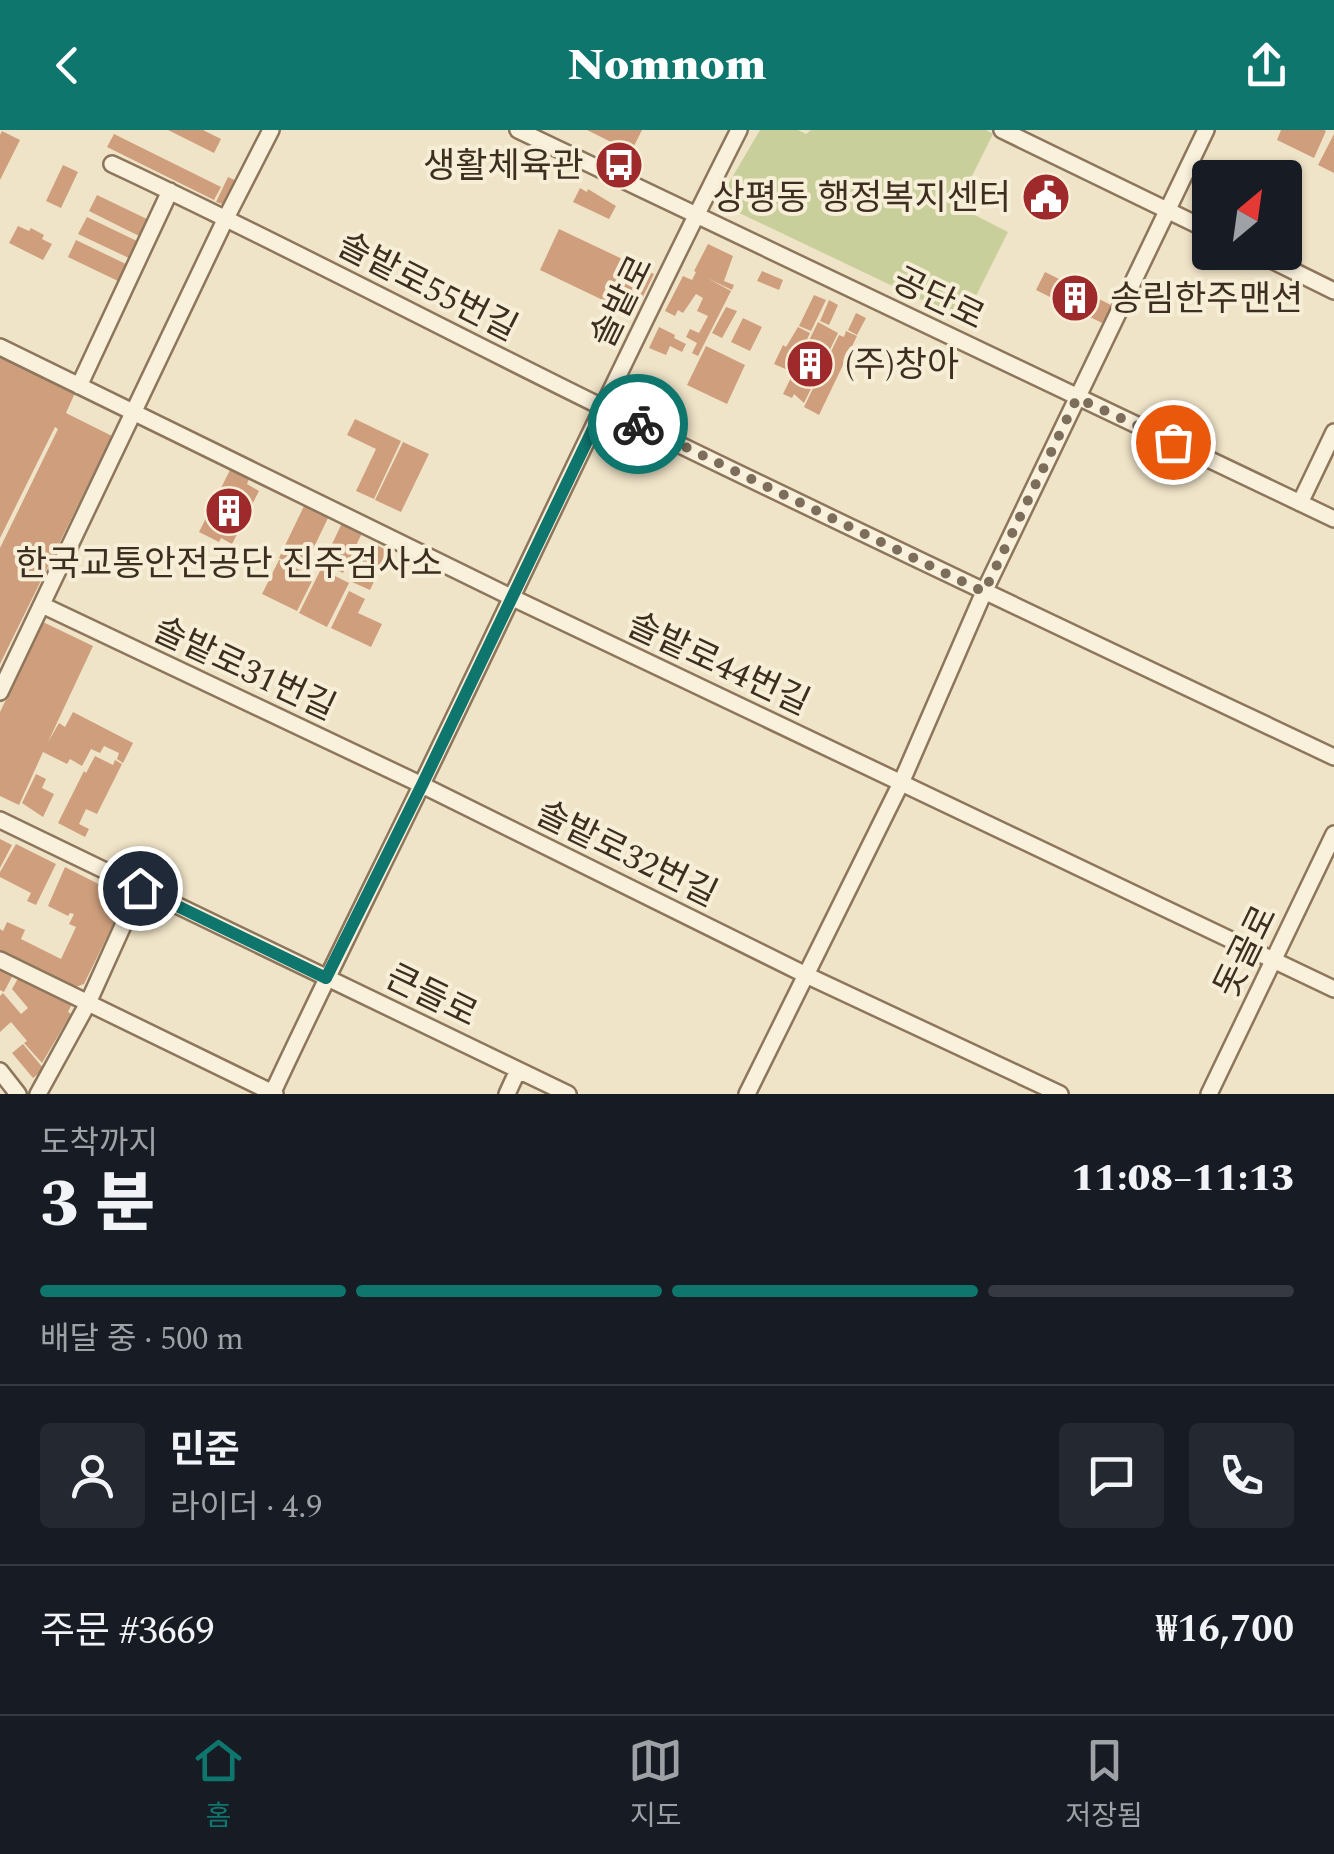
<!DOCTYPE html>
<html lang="ko">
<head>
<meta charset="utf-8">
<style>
  body { margin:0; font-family:Spectral,"Noto Sans KR",serif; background:#242831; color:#f1f3f6; height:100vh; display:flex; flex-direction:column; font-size:38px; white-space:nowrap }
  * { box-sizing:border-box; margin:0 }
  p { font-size:32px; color:#9ea1a6 }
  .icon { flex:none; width:55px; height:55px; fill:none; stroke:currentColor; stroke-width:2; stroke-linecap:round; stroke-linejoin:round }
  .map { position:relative; height:964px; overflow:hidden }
  .side { display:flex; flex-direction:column; background:#171b24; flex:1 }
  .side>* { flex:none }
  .needle { width:65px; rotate:29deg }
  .fabs { position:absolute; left:1192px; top:30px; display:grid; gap:20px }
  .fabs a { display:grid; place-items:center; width:110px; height:110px; border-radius:10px; background:#171b24; box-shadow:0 2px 8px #0004; font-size:50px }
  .pin { position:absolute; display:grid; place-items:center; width:85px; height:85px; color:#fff; margin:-42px; border:5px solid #fff; border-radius:50%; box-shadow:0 2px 10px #0007 }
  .courier { position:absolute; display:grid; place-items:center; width:100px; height:100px; margin:-50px; border:8px solid #0f766e; border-radius:50%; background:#fff; color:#222; box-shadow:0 2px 12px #0007 }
  .summary em { font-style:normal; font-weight:800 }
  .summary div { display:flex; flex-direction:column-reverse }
  .summary { display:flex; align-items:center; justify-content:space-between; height:170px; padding:0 40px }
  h1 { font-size:65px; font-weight:800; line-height:75px }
  .bar { display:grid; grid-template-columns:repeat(4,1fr); gap:15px 10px; align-content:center; height:120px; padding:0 40px }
  .bar i { height:12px; border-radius:8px; background:#363941 }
  .bar .active { background:#0f766e }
  .bar p { grid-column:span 4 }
  .line { display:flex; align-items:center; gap:25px; padding:0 40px; border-top:2px solid #363941 }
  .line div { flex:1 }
  .round { display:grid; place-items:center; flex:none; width:105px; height:105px; border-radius:10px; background:#242831 }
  header { display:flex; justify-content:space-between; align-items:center; height:130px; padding:0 40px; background:#0f766e; color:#fff; font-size:45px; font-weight:800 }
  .menu { display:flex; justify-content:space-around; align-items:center; height:140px; border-top:2px solid #363941; background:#171b24; font-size:28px; color:#9ea1a6 }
  .menu a { display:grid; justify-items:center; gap:5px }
  .menu .active { color:#0f766e }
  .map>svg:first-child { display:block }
  .green { fill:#c9cf9b }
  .building { fill:#cf9f7d }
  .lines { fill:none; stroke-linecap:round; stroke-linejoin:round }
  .minor-casing { stroke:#8d765c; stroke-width:20 }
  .minor { stroke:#faf1dc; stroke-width:15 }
  .done { stroke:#7c6e5b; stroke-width:10; stroke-dasharray:0 18 }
  .route { stroke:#0f766e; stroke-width:12 }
  .labels { text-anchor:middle; stroke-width:8; stroke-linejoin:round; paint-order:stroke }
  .poi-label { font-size:35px; fill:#3d2e20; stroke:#f7eed8; text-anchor:end }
  .street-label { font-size:35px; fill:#3d2e20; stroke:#f7eed8 }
</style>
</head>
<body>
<header><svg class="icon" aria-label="back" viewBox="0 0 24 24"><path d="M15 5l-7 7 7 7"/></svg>Nomnom<svg class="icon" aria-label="share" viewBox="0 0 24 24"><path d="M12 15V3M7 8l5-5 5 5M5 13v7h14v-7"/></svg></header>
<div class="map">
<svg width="1334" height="964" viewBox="0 0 1334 964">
  <rect width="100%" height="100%" fill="#f0e4c8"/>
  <path class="green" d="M 760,0 L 798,0 L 806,4 L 811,0 L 986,0 L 993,4 L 957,76 L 1008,102 L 964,190 L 735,81 L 726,58 Z"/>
  <path class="building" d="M 168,0 L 203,0 L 221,9 L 214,23 Z
    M 587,0 L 642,0 L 631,22 Z
    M 1281,0 L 1324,0 L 1326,1 L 1314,28 L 1277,10 Z
    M 2,1 L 20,10 L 0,50 L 0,5 Z
    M 114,4 L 221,57 L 214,70 L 107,17 Z
    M 1334,4 L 1334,43 L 1318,35 Z
    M 63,35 L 78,42 L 61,78 L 46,71 Z
    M 228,47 L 237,51 L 226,73 L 222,74 L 216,72 Z
    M 580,58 L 587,62 L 588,59 L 616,76 L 609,89 L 573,72 Z
    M 97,65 L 149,90 L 141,107 L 89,81 Z
    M 87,87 L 139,112 L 131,129 L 78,104 Z
    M 18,96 L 29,101 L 31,98 L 44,105 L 42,109 L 52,114 L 43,130 L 9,113 Z
    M 559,99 L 654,144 L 634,185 L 540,140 Z
    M 76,110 L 128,135 L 120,152 L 68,127 Z
    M 708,114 L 733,126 L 724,151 L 734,155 L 732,160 L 707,148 L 731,161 L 698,226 L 692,223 L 697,213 L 686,207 L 690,199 L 699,203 L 708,186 L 697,181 L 703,168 L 696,164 L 683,183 L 678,180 L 675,186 L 665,181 L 683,146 L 692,150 L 696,142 L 694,141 Z
    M 762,141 L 783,150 L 779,160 L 757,151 Z
    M 1045,142 L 1113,176 L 1104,194 L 1036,160 Z
    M 814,165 L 826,170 L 811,201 L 799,196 Z
    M 829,170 L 838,175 L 829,195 L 820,191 Z
    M 726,177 L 737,181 L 722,208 L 712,203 Z
    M 856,183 L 866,188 L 857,205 L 848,200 Z
    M 743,188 L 762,197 L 750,221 L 731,212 Z
    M 818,192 L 838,203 L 804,273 L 794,264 L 792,268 L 783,264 Z
    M 659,197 L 675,205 L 674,208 L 686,214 L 682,222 L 670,216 L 666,225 L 649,218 Z
    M 798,197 L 810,203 L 792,242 L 774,234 L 783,215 L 786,217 Z
    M 846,201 L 857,206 L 819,285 L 804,277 L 839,205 L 844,207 Z
    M 706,216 L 745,235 L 727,274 L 687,255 Z
    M 0,228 L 75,263 L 66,283 L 112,306 L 0,534 L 0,418 L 58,299 L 55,297 L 0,408 Z
    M 355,289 L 401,311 L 374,369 L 356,361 L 376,319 L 347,305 Z
    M 403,312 L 429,324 L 401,382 L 375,370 Z
    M 230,340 L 249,349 L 247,354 L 259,361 L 232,414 L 221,408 L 219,412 L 199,402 Z
    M 304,376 L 328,388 L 303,440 L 279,428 Z
    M 342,393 L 362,403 L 343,443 L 323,433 Z
    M 371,412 L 388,421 L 370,460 L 352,452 Z
    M 279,430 L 314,447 L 297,481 L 262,464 Z
    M 321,439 L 349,453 L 327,497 L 299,483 Z
    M 349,461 L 365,469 L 358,483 L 382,494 L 371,517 L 331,498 Z
    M 43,492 L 93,516 L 48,612 L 59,593 L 65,597 L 73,582 L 133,613 L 123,633 L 117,629 L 119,623 L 104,616 L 100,623 L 91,619 L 82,636 L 70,629 L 67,634 L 43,622 L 19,675 L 0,666 L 0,582 Z
    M 95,626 L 113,635 L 115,630 L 122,634 L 97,684 L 86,679 L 79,694 L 89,699 L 85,707 L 58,693 L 84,641 L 86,643 Z
    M 36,644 L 46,649 L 42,658 L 54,664 L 43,687 L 22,673 Z
    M 0,709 L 12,715 L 0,738 Z
    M 16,714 L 56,734 L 36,775 L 27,771 L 31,763 L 0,747 L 0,742 Z
    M 65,737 L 126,768 L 84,854 L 73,858 L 0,824 L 0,799 L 3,801 L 7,792 L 25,800 L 21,809 L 61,829 L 76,797 L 69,794 L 74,784 L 70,783 L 68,786 L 48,776 Z
    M 0,836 L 14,843 L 4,862 L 0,860 Z
    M 21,843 L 69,870 L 71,876 L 68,882 L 71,884 L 42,933 L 24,913 L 27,911 L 11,892 L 0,902 L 0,866 L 3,863 L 21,884 L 28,878 L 12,859 Z
    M 23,914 L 44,939 L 33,948 L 12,923 Z"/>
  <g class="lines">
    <g class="minor-casing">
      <path id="minor" d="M 518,0 L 1334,389
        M 1002,0 L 1210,101
        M 112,34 C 279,112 441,198 606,279 C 847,397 1091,512 1334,627
        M 1255,122 L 1334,161
        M 0,217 L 511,467 L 1334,859
        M 79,256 L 170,61
        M 1300,373 L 1334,302
        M 42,475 L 422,655 L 806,845 L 1060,964
        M 0,562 L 226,88 L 271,0
        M 0,690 L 568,964
        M 0,830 L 275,964
        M 0,941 L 18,964
        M 38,964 L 88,873 L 140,758
        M 272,964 C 320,861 371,759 421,656 C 527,438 629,217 739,0
        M 507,964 L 518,940
        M 747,964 L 901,653 L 984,462 L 1206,0
        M 1209,964 L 1334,704"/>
    </g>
    <use href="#minor" class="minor"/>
  </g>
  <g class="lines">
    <path class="done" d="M 638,294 L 984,462 L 1077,268 L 1173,312"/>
    <path class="route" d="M 140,758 L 326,848 L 422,655 L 603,278 L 638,294"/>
  </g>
  <defs>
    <g id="bus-disc" transform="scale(2.5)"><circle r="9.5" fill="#9e2a2b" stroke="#f7eed8"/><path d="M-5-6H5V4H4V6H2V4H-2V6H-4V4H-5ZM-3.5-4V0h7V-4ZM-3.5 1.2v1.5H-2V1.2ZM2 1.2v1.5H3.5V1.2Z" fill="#fff"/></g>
    <g id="civic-disc" transform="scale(2.5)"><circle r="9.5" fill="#9e2a2b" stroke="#f7eed8"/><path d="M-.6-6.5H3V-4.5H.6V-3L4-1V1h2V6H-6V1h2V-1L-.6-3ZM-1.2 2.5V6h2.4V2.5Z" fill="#fff"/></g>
    <g id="building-disc" transform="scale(2.5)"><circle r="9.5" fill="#9e2a2b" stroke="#f7eed8"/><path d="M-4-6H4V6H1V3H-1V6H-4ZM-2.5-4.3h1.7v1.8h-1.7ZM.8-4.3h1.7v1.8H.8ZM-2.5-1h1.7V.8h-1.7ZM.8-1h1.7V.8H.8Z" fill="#fff"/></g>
  </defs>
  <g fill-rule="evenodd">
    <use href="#bus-disc" x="619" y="35"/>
    <use href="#civic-disc" x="1046" y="67"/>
    <use href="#building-disc" x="1075" y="168"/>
    <use href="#building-disc" x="810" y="234"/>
    <use href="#building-disc" x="229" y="381"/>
  </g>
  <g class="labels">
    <g class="poi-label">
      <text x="584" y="47">생활체육관</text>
      <text x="1011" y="79">상평동 행정복지센터</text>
      <text x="1110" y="180" text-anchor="start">송림한주맨션</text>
      <text x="845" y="246" text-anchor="start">(주)창아</text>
      <text x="229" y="445" text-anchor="middle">한국교통안전공단 진주검사소</text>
    </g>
    <g class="street-label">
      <text transform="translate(428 156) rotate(27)" y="12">솔밭로55번길</text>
      <text transform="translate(939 168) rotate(26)" y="12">공단로</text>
      <text transform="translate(621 171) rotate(-64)" y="12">솔밭로</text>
      <text transform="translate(719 533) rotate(25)" y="12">솔밭로44번길</text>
      <text transform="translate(245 538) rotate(25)" y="12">솔밭로31번길</text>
      <text transform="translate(627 723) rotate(26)" y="12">솔밭로32번길</text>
      <text transform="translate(1245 821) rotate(-64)" y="12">돗골로</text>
      <text transform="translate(432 865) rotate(26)" y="12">큰들로</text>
    </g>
  </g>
</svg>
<div class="fabs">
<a><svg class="needle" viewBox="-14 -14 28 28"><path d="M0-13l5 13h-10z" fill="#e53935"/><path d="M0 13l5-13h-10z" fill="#9ea1a6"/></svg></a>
</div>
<div class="pin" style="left:1173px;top:312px;background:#ea580c"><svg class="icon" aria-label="bag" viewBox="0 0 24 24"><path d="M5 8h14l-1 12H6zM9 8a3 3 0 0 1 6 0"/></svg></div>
<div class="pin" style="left:140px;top:758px;background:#1f2937"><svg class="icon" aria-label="home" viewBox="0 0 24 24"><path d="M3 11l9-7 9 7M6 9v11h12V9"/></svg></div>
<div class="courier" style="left:638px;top:294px"><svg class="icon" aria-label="bike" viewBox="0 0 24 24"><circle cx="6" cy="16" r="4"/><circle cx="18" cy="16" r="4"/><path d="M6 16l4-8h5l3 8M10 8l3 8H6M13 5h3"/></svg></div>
</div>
<section class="side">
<div class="summary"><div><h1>3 분</h1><p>도착까지</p></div><em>11:08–11:13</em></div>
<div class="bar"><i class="active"></i><i class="active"></i><i class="active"></i><i></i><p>배달 중 · 500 m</p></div>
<div class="line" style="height:180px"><a class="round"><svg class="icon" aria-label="person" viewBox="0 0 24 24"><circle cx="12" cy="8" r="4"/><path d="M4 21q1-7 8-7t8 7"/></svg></a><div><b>민준</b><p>라이더 · 4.9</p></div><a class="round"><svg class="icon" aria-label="chat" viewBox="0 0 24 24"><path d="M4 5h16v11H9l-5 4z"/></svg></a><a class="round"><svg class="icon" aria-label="phone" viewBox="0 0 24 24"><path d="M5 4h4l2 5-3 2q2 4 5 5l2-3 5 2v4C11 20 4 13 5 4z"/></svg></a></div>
<div class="line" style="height:130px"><div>주문 #3669</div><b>₩16,700</b></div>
</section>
<nav class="menu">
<a class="active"><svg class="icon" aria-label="home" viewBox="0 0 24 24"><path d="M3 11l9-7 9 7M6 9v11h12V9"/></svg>홈</a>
<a><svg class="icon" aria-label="map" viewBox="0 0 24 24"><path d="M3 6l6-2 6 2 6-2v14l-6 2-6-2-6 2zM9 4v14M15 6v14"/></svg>지도</a>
<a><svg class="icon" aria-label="saved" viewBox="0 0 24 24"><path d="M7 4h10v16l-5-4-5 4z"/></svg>저장됨</a>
</nav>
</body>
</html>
